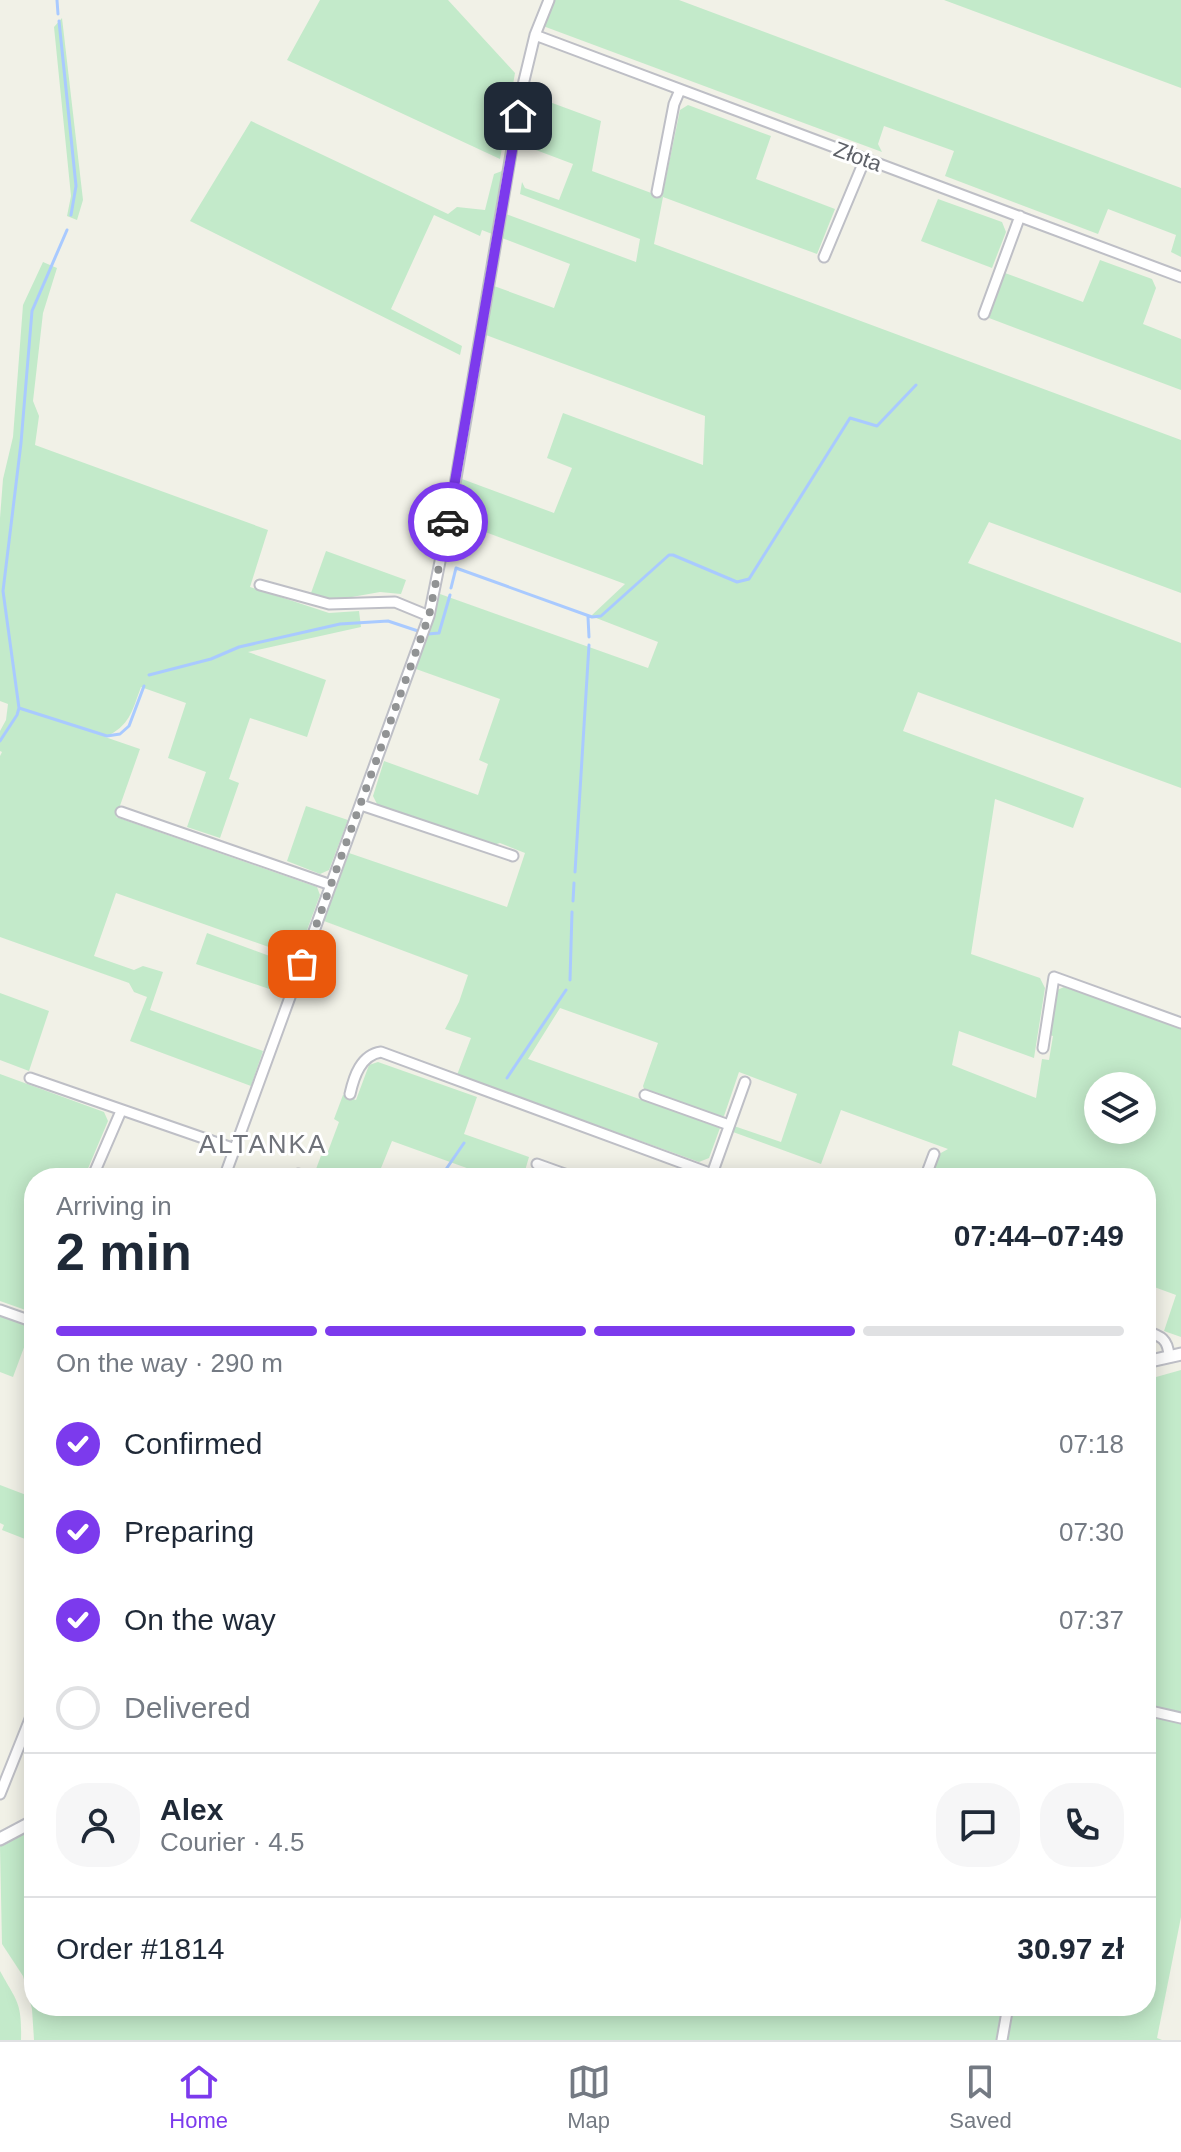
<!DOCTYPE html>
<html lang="en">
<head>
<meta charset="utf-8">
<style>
  body { margin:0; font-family:Helvetica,sans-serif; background:#f6f6f7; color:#1f2937; height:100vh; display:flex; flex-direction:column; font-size:30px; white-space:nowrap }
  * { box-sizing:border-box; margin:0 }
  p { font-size:26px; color:#747a83 }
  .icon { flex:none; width:44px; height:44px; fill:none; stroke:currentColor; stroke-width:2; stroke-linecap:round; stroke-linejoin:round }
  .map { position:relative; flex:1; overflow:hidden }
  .side { position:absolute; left:24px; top:1168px; width:1132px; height:848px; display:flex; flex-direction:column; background:#fff; border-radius:32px; box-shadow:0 4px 20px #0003 }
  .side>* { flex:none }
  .buttons { position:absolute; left:1084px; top:1072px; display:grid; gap:16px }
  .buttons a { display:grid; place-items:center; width:72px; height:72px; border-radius:50%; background:#fff; box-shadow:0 4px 20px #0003; font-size:40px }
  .pin { position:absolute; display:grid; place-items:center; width:68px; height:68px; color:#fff; margin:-34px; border-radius:16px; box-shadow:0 4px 12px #0006 }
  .courier { position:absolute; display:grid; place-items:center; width:80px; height:80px; margin:-40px; border:6px solid #7c3aed; border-radius:50%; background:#fff; color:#222; box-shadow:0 2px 10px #0007 }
  .overview em { font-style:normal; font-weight:700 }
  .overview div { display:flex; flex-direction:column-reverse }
  .overview { display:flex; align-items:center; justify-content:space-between; height:136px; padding:0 32px }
  h1 { font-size:52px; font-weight:700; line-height:60px }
  .bar { display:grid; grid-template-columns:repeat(4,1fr); gap:12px 8px; align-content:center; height:96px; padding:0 32px }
  .bar i { height:10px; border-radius:6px; background:#e0e1e3 }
  .bar .active { background:#7c3aed }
  .bar p { grid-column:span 4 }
  .line { display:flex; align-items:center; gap:20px; padding:0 32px; border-top:2px solid #e0e1e3 }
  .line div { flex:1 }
  .round { display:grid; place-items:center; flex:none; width:84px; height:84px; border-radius:32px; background:#f6f6f7 }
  ol { padding:0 32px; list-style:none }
  li { display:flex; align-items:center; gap:24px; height:88px }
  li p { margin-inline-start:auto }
  li .icon { padding:8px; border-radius:50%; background:#7c3aed; color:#fff; stroke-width:4 }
  li:last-child { color:#747a83 }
  li i { width:44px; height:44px; border:4px solid #e0e1e3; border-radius:50% }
  .menu { display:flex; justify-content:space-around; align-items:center; height:112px; border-top:2px solid #e0e1e3; background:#fff; font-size:22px; color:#747a83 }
  .menu a { display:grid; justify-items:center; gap:4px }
  .menu .active { color:#7c3aed }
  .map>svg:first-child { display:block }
  .green { fill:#c3eaca; fill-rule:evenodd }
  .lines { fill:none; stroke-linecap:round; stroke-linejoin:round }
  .stream { stroke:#a9caff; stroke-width:3 }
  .minor-casing { stroke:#bebfc6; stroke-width:13 }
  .tertiary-casing { stroke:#bebfc6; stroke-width:15 }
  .minor { stroke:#fff; stroke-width:9 }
  .tertiary { stroke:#fff; stroke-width:11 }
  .done { stroke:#919394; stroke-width:8; stroke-dasharray:0 14.4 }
  .route { stroke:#7c3aed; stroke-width:10 }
  .labels { text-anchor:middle; stroke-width:6; stroke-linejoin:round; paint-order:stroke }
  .street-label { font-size:22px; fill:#5e6168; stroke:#fff }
  .quarter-label { font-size:26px; letter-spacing:2px; fill:#6f727a; stroke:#fff }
</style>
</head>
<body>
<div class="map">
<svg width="1181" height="2040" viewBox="0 0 1181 2040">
  <rect width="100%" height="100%" fill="#f1f1e7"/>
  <path class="green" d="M 320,0 L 448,0 L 515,73 L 500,159 L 287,60 Z
    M 555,0 L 679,0 L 1181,188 L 1181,257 L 1171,252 L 1176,235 L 1108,209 L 1098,234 L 945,176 L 954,151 L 884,126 L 878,144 L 882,152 L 543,26 Z
    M 944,0 L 1181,0 L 1181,88 Z
    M 62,18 L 83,200 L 77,220 L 67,216 L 71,196 L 54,27 Z
    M 536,97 L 601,121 L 592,171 L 662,197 L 680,110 L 688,105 L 771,136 L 756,179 L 835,209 L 817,254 L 663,197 L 654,244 L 1181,440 L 1181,593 L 989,522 L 968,563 L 1181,643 L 1181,788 L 918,692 L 903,731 L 1084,798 L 1073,828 L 995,799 L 971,954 L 1040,978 L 1045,988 L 1034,1058 L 959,1031 L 952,1065 L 1036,1098 L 1042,1059 L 1049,1060 L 1053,1036 L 1049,1035 L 1055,991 L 1064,987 L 1181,1028 L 1181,1337 L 1164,1331 L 1176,1295 L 1146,1284 L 1146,1178 L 931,1178 L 939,1154 L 948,1149 L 841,1110 L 821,1164 L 733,1132 L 734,1126 L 781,1142 L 797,1094 L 739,1072 L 724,1116 L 718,1118 L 645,1092 L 643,1086 L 658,1043 L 560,1008 L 528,1059 L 720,1128 L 709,1158 L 699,1162 L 457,1075 L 471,1038 L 445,1029 L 459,1002 L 468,975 L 324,921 L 349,853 L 507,907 L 525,853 L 500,843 L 490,846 L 377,804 L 373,796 L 384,761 L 478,795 L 488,764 L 479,760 L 500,699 L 416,669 L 440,594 L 648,668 L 658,642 L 591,616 L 625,584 L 456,521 L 462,479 L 554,513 L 572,468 L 547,458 L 563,413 L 703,465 L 705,416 L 486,335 L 494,286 L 554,308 L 570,264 L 502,238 L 506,214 L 636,262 L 640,239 L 520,194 L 522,182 L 525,188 L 559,200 L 573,164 L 528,147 ZM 1098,1086 L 1142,1086 L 1142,1130 L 1098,1130 Z
    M 251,121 L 448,214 L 457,207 L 485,210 L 494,174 L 502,171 L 492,234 L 482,230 L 480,236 L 434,215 L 391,309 L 462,346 L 460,355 L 190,221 Z
    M 938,199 L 1002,222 L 1006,232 L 992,268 L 921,241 Z
    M 1100,260 L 1152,279 L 1156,288 L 1143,324 L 1181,339 L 1181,390 L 989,318 L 1005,273 L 1083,302 Z
    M 43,262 L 57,268 L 43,313 L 33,401 L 39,416 L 35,445 L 268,530 L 250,587 L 329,613 L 359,611 L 361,627 L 248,652 L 326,680 L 307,737 L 250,718 L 229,779 L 239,783 L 220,838 L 187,827 L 206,772 L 168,758 L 186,703 L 141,687 C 132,711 130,726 105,737 L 140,749 L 116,817 L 317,887 L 320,895 L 297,957 L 116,893 L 94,956 L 134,970 L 143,966 L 163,972 L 150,1010 L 263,1051 L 251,1086 L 130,1041 L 147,997 L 134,992 L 129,983 L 0,937 L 0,756 L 2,752 L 0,751 L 0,731 L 6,720 L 8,704 L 0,701 L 0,518 L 3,479 L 13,437 L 23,305 Z
    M 326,551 L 406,580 L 401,594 L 380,592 L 335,600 L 311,593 Z
    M 306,806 L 348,820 L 329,870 L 320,874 L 287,861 Z
    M 207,933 L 294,965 L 284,994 L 196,964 Z
    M 0,993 L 49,1011 L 29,1071 L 0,1060 Z
    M 378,1062 L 477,1097 L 464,1134 L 529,1157 L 524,1174 L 534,1178 L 486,1178 L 486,1175 L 392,1141 L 377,1178 L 324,1177 L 322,1171 L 316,1169 L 322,1153 L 327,1154 L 339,1122 L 334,1119 L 343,1095 L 356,1100 L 369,1065 Z
    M 0,1074 L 104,1112 L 108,1121 L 84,1178 L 34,1178 L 34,1313 L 0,1301 Z
    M 0,1315 L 25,1324 L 29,1334 L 13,1377 L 0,1372 Z
    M 1181,1370 L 1181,1714 L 1146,1706 L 1146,1393 L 1149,1379 Z
    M 0,1485 L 34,1498 L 34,1513 L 25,1539 L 2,1530 L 4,1525 L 0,1523 Z
    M 1146,1716 L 1181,1722 L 1181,1917 L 1157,2038 L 1162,2040 L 34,2040 L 32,2009 L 23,1976 L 2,1944 L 0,1846 L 34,1829 L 34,2006 L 1146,2006 Z
    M 0,1971 C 17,2002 22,2002 21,2040 L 0,2040 Z"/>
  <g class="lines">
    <path class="stream" d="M 57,0 L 58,14
      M 59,21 L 76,186 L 71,215
      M 67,230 L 32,311 L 21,443 L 3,591 L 19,708 L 107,736 L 120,734 L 129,726 L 144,686
      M 451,588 L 456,568 L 592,617 L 601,616 L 669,555 L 673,555 L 737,582 L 749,579 L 850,418 L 877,426 L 916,385
      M 588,617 L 589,637
      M 428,634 L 439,633 L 450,595
      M 149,675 L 211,659 L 239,647 L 340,624 L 388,621 L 418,631
      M 0,741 L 17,715 L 19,708
      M 575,872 L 589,645
      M 573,901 L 574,883
      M 570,980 L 572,912
      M 507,1078 L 566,990
      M 440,1178 L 464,1143"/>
    <g class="minor-casing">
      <path id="minor" d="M 535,35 L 1181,277
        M 657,192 L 674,104 L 680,90
        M 824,257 L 865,159
        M 984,314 L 1020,216
        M 260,585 L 329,604 L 395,602 L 429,616
        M 361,805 L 513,856
        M 121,812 L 331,885
        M 1043,1048 L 1054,977 L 1181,1023
        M 30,1078 L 235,1149
        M 350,1094 C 354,1076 361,1055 381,1052 L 723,1178
        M 645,1095 L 729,1125
        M 537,1164 L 576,1178
        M 298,1174 L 310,1178
        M 712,1174 L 745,1082
        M 92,1178 L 121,1111
        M 224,1178 L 429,616 L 452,502 L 522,89 L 535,35 L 549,0
        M 925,1178 L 934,1154
        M 0,1310 L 34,1322
        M 1146,1331 C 1161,1336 1168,1339 1169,1356
        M 1146,1710 L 1181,1718
        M 0,1794 L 34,1709
        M 1002,2040 L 1008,2006"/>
    </g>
    <g class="tertiary-casing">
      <path id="tertiary" d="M 1146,1362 L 1181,1354
        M 0,1839 L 34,1821"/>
    </g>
    <use href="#minor" class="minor"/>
    <use href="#tertiary" class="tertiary"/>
  </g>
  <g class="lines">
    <path class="done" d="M 302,964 L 429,616 L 448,522"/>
    <path class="route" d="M 448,522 L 518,116"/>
  </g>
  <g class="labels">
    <g class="street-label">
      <text transform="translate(858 156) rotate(20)" y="8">Złota</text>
    </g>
    <g class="quarter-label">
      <text x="263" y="1153">ALTANKA</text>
    </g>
  </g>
</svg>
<div class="buttons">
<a><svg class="icon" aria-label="layers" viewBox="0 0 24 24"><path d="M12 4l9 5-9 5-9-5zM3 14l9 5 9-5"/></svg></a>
</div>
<div class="pin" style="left:302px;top:964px;background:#ea580c"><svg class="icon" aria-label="bag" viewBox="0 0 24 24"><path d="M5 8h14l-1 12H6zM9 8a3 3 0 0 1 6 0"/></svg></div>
<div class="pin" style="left:518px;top:116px;background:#1f2937"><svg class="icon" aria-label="home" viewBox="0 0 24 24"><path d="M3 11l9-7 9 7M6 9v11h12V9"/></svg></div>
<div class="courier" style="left:448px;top:522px"><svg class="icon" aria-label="car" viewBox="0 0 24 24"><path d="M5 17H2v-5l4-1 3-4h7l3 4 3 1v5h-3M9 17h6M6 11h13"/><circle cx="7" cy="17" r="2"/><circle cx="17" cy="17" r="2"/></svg></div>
<section class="side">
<div class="overview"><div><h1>2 min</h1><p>Arriving in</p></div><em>07:44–07:49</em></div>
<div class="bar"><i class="active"></i><i class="active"></i><i class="active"></i><i></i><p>On the way · 290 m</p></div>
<ol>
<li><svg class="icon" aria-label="check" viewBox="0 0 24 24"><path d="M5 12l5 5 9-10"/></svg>Confirmed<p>07:18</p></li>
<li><svg class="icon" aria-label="check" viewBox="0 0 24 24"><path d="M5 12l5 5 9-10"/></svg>Preparing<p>07:30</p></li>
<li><svg class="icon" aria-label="check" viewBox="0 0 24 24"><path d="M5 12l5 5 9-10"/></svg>On the way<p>07:37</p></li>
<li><i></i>Delivered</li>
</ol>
<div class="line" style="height:144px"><a class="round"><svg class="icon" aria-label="person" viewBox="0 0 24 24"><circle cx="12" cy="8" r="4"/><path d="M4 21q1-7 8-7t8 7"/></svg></a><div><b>Alex</b><p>Courier · 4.5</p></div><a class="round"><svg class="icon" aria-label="chat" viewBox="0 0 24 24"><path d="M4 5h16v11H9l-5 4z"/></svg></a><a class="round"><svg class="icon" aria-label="phone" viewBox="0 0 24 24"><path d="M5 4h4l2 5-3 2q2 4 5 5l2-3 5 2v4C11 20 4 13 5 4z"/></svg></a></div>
<div class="line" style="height:104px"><div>Order #1814</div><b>30.97 zł</b></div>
</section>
</div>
<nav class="menu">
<a class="active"><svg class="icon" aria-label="home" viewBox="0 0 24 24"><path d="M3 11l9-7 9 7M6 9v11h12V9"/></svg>Home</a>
<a><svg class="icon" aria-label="map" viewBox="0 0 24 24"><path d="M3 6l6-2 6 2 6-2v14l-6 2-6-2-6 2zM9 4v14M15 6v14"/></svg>Map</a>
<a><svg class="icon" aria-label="saved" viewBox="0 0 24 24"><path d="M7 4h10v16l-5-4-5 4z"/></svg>Saved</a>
</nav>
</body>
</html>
